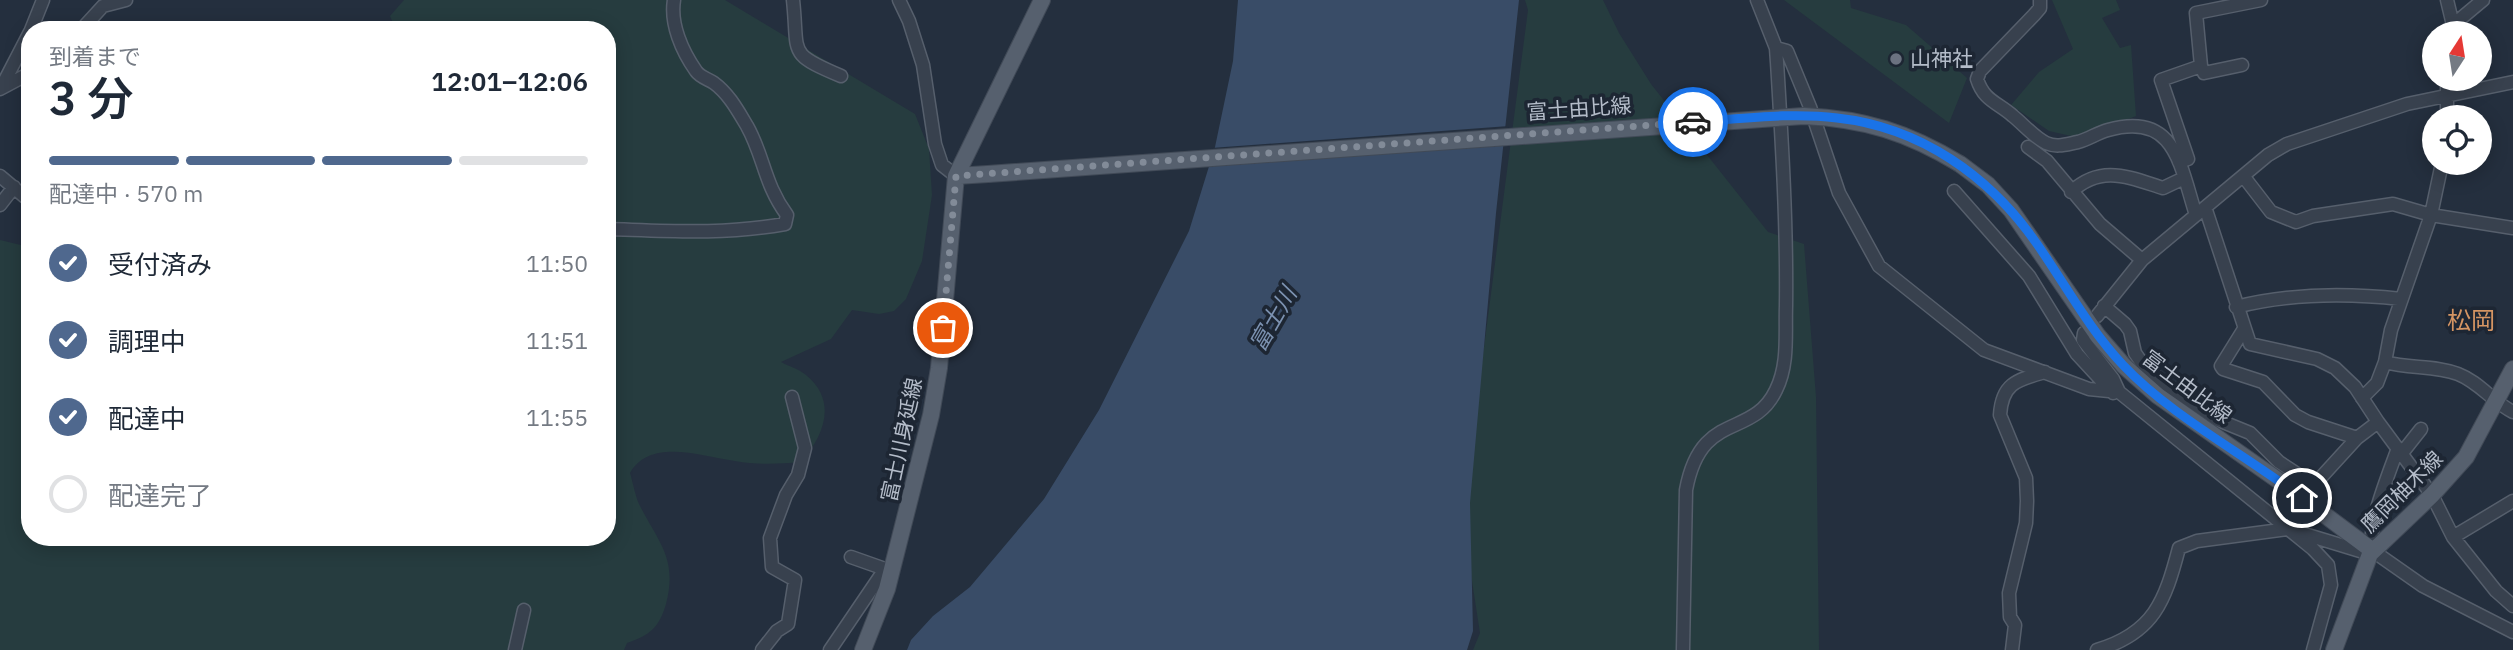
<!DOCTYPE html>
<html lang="ja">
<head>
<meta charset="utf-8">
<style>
  body { margin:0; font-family:"IBM Plex Sans","Noto Sans JP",sans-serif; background:#f6f6f7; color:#1f2937; height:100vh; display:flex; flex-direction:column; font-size:26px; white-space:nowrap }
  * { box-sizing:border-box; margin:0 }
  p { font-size:23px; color:#747a83 }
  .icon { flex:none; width:38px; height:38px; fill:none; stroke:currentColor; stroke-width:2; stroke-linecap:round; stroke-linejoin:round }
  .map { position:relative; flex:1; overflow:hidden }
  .sheet { position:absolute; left:21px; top:21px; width:595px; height:525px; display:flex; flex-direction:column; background:#fff; border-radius:28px; box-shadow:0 4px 18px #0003 }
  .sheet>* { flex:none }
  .needle { width:46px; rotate:12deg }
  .controls { position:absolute; left:2422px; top:21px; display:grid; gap:14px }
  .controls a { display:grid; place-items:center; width:70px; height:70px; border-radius:50%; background:#fff; box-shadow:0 4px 18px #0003; font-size:35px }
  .pin { position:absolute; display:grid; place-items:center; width:60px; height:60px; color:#fff; margin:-30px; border:4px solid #fff; border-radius:50%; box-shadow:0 2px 7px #0007 }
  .courier { position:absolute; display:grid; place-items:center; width:70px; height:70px; margin:-35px; border:5px solid #1a73e8; border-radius:50%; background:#fff; color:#222; box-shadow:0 2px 9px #0007 }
  .headline em { font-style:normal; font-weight:600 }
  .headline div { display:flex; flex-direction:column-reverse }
  .headline { display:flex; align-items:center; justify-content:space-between; height:119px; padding:0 28px }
  h1 { font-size:46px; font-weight:600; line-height:52px }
  .bar { display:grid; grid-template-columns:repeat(4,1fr); gap:10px 7px; align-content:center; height:84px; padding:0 28px }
  .bar i { height:9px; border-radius:5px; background:#e0e1e3 }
  .bar .current { background:#4f688e }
  .bar p { grid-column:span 4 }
  ol { padding:0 28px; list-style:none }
  li { display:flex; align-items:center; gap:21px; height:77px }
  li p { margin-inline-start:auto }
  li .icon { padding:7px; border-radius:50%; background:#4f688e; color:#fff; stroke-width:4 }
  li:last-child { color:#747a83 }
  li i { width:38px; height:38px; border:4px solid #e0e1e3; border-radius:50% }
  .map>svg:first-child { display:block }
  .green { fill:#263c3f }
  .water { fill:#394c67 }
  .pier { fill:#242f3e }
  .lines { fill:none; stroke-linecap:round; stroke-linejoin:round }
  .minor-casing { stroke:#565f6c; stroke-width:15 }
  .major-casing { stroke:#414a57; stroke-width:18 }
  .minor { stroke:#38414e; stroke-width:12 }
  .major { stroke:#56606e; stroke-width:16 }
  .major-bridge-casing { stroke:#414a57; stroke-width:18; stroke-linecap:butt }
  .major-bridge { stroke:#56606e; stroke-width:16 }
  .done { stroke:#828b98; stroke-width:7; stroke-dasharray:0 12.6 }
  .route { stroke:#1a73e8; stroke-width:9 }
  .worship-dot { fill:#6b7280; stroke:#1d2633; stroke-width:2.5 }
  .labels { text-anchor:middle; stroke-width:7; stroke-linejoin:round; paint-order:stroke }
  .poi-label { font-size:21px; fill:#b4bcc9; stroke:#1d2633; text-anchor:start }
  .street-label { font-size:21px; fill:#b4bcc9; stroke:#1d2633 }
  .water-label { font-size:23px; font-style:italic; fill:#7c92b1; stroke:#1d2633 }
  .quarter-label { font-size:24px; fill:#d59563; stroke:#1d2633 }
</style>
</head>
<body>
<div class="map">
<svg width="2513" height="650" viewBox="0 0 2513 650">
  <rect width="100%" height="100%" fill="#242f3e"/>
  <path class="green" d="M 404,0 L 725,0 L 915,114 L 929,149 L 932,195 L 922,261 L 906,299 L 894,311 L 879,314 L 852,310 L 831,339 L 781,362 C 788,366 799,369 806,375 C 838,401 824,436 801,462 C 778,464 758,465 735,461 C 702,457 651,437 630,473 C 633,483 635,495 639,504 C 658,542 678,558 666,604 C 659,628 650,635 627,643 L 624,650 L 0,650 L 0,240 L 25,246 L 30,242 L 30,537 L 607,537 L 607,209 L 611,209 L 607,192 L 607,30 L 396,30 L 390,16 Z
    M 1525,0 L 1603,0 L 1619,33 L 1651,84 L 1768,232 L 1804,244 L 1816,397 L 1819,650 L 1473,650 L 1480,633 L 1462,516 L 1528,10 Z
    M 1784,0 L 1850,0 L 1851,8 L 1906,25 L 1967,78 L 1949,123 Z
    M 2052,0 L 2116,0 L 2120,10 L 2102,18 L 2120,48 L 2131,45 L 2136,116 L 2080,138 L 2049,131 L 2011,105 L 2039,72 L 2073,49 Z"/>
  <path class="water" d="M 1238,0 L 1519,0 L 1496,213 L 1470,503 L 1473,631 L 1467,650 L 907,650 L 911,640 L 933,616 L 970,587 L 1044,499 L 1099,410 L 1189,231 L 1215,147 L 1233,61 Z"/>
  <path class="pier" d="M 1509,126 L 1507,142 L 1206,164 L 1211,148 Z"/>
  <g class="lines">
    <g class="minor-casing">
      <path id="minor" d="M 793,0 C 799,54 786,53 841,76
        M 899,0 L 909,21 L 923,65 L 935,144 L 942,165 L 956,176
        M 2040,0 L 2040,8 L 2034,15 L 1980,71 L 1977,79 C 1984,101 1997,102 2013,116 C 2023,124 2035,138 2046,143 C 2057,148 2067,144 2078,142 C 2089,139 2097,133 2108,130 C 2176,111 2180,166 2196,215
        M 2447,0 L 2453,25
        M 31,30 L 43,0
        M 81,30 L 103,6 L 126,0
        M 2449,33 L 2453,25 L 2483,0
        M 1776,48 L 1787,51 L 1810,107 L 1839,193 L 1879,266 L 1984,350 L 2089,389 L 2119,392
        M 2201,66 L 2204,73 L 2242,65
        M 2447,79 L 2447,117
        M 1,88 L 30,32
        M 0,89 L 30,73
        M 2028,147 L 2047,161 L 2100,224 L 2142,260
        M 2179,162 L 2188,159 L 2161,80 L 2201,66 L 2196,13 L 2261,0
        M 0,176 L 25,197
        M 2244,177 L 2271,212 L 2296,222 L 2313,216 L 2393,204 L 2431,215 L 2513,228
        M 1954,191 L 2029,276 L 2077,354 L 2113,393
        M 2071,192 C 2101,164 2128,177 2163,188 L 2184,178
        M 0,205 L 14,187
        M 2206,210 L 2250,344 L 2317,359 L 2335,368 L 2355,387 L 2378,422 L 2432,495 L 2453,537 L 2496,591 L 2513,606
        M 607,229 C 670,231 722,235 785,224 L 787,215 C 764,184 764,156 747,126 C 738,111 729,94 714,83 C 708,79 700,77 696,71 C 682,51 670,24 674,0
        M 2104,306 L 2125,324 L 2130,331 L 2135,353 L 2144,366 L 2164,383 L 2218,420 L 2250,433 L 2279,462 L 2314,485 L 2357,438
        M 2236,307 C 2291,293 2346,293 2401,299
        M 2097,316 L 2142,260 L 2268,155 L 2287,144 L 2407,104 L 2513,82
        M 2244,329 L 2221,366 L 2223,369 L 2263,382 L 2295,415 L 2308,422 L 2357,438 L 2378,422
        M 2084,333 L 2083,340 L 2113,379 L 2119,392 L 2313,549 L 2328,565 L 2331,585 L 2313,650
        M 2385,362 C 2409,369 2435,365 2458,374 C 2479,382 2493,402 2513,412
        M 2362,398 L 2377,383 L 2385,362 L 2391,330 L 2431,215 L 2442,163
        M 2398,448 C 2390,471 2365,530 2373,551 L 2423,586 L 2513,632
        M 2402,453 L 2421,429
        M 2453,537 L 2513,501
        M 515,650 L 524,610
        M 762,650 L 777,631 L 788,624 L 795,580 L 772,567 L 770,538 L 786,495 L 798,475 L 805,448 L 792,397
        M 830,650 L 885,569 L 851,557
        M 1683,650 L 1686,490 C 1701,409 1752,440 1776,390 C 1789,364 1785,334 1786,306 C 1787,225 1782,143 1777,62 L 1776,48 L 1757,0
        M 2012,650 L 2015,625 L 2010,617 L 2009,593 L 2026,523 L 2027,501 L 2026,478 L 2000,415 C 2002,383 2017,380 2045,372
        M 2097,650 C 2154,633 2165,601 2179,548 L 2197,541 L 2288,529 L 2370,554"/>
    </g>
    <g class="major-casing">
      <path id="major" d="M 1960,164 L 1988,185 L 2011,210 L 2098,336 L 2124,366 L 2158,396 L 2282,483 L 2373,551
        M 956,176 L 988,174
        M 863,650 L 887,589 L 931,415 L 939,368 L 956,176 L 1042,0
        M 2334,650 L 2370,554 L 2432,495 L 2466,457 L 2513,369"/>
    </g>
    <use href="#minor" class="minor"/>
    <use href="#major" class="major"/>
    <g class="major-bridge-casing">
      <path id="major-bridge" d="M 988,174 L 1804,116 C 1865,119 1907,132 1960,164"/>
    </g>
    <use href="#major-bridge" class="major-bridge"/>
  </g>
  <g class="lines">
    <path class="done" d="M 943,328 L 956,176 L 1693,122"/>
    <path class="route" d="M 1693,122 C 1741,119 1790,112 1837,118 C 1920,127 1990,176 2037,244 C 2065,284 2089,329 2123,365 C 2171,416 2246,455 2302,498"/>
  </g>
  <circle class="worship-dot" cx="1896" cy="59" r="7"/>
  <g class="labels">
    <g class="poi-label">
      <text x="1910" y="66">山神社</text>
    </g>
    <g class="street-label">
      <text transform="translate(1579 109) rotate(-4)" y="7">富士由比線</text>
      <text transform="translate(2187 387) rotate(37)" y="7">富士由比線</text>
      <text transform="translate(902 440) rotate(-78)" y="7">富士川身延線</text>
      <text transform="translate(2402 492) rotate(-45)" y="7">鷹岡柚木線</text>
    </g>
    <g class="water-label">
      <text transform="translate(1273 319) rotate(-60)" y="8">富士川</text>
    </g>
    <g class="quarter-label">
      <text x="2471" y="329">松岡</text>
    </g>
  </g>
</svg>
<div class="controls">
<a><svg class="needle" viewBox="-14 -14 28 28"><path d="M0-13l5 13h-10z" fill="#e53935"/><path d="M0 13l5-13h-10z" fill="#747a83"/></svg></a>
<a><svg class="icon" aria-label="locate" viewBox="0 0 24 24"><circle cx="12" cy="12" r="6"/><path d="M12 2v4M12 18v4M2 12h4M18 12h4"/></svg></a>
</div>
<div class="pin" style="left:943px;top:328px;background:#ea580c"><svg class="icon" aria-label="bag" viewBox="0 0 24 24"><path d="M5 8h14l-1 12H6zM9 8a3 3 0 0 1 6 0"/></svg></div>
<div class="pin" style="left:2302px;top:498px;background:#1f2937"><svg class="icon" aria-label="home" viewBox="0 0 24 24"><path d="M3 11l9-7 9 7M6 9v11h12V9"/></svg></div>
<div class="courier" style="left:1693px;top:122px"><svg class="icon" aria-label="car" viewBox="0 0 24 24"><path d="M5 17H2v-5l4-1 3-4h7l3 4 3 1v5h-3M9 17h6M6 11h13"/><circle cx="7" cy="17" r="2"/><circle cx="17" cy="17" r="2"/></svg></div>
<section class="sheet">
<div class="headline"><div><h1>3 分</h1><p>到着まで</p></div><em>12:01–12:06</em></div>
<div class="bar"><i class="current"></i><i class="current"></i><i class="current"></i><i></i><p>配達中 · 570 m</p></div>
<ol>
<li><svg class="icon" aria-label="check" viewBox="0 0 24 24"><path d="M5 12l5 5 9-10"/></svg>受付済み<p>11:50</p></li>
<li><svg class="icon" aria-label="check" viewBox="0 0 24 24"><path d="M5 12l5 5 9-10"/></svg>調理中<p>11:51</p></li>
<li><svg class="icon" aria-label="check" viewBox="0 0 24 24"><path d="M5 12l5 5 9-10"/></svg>配達中<p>11:55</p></li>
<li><i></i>配達完了</li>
</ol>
</section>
</div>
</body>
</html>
